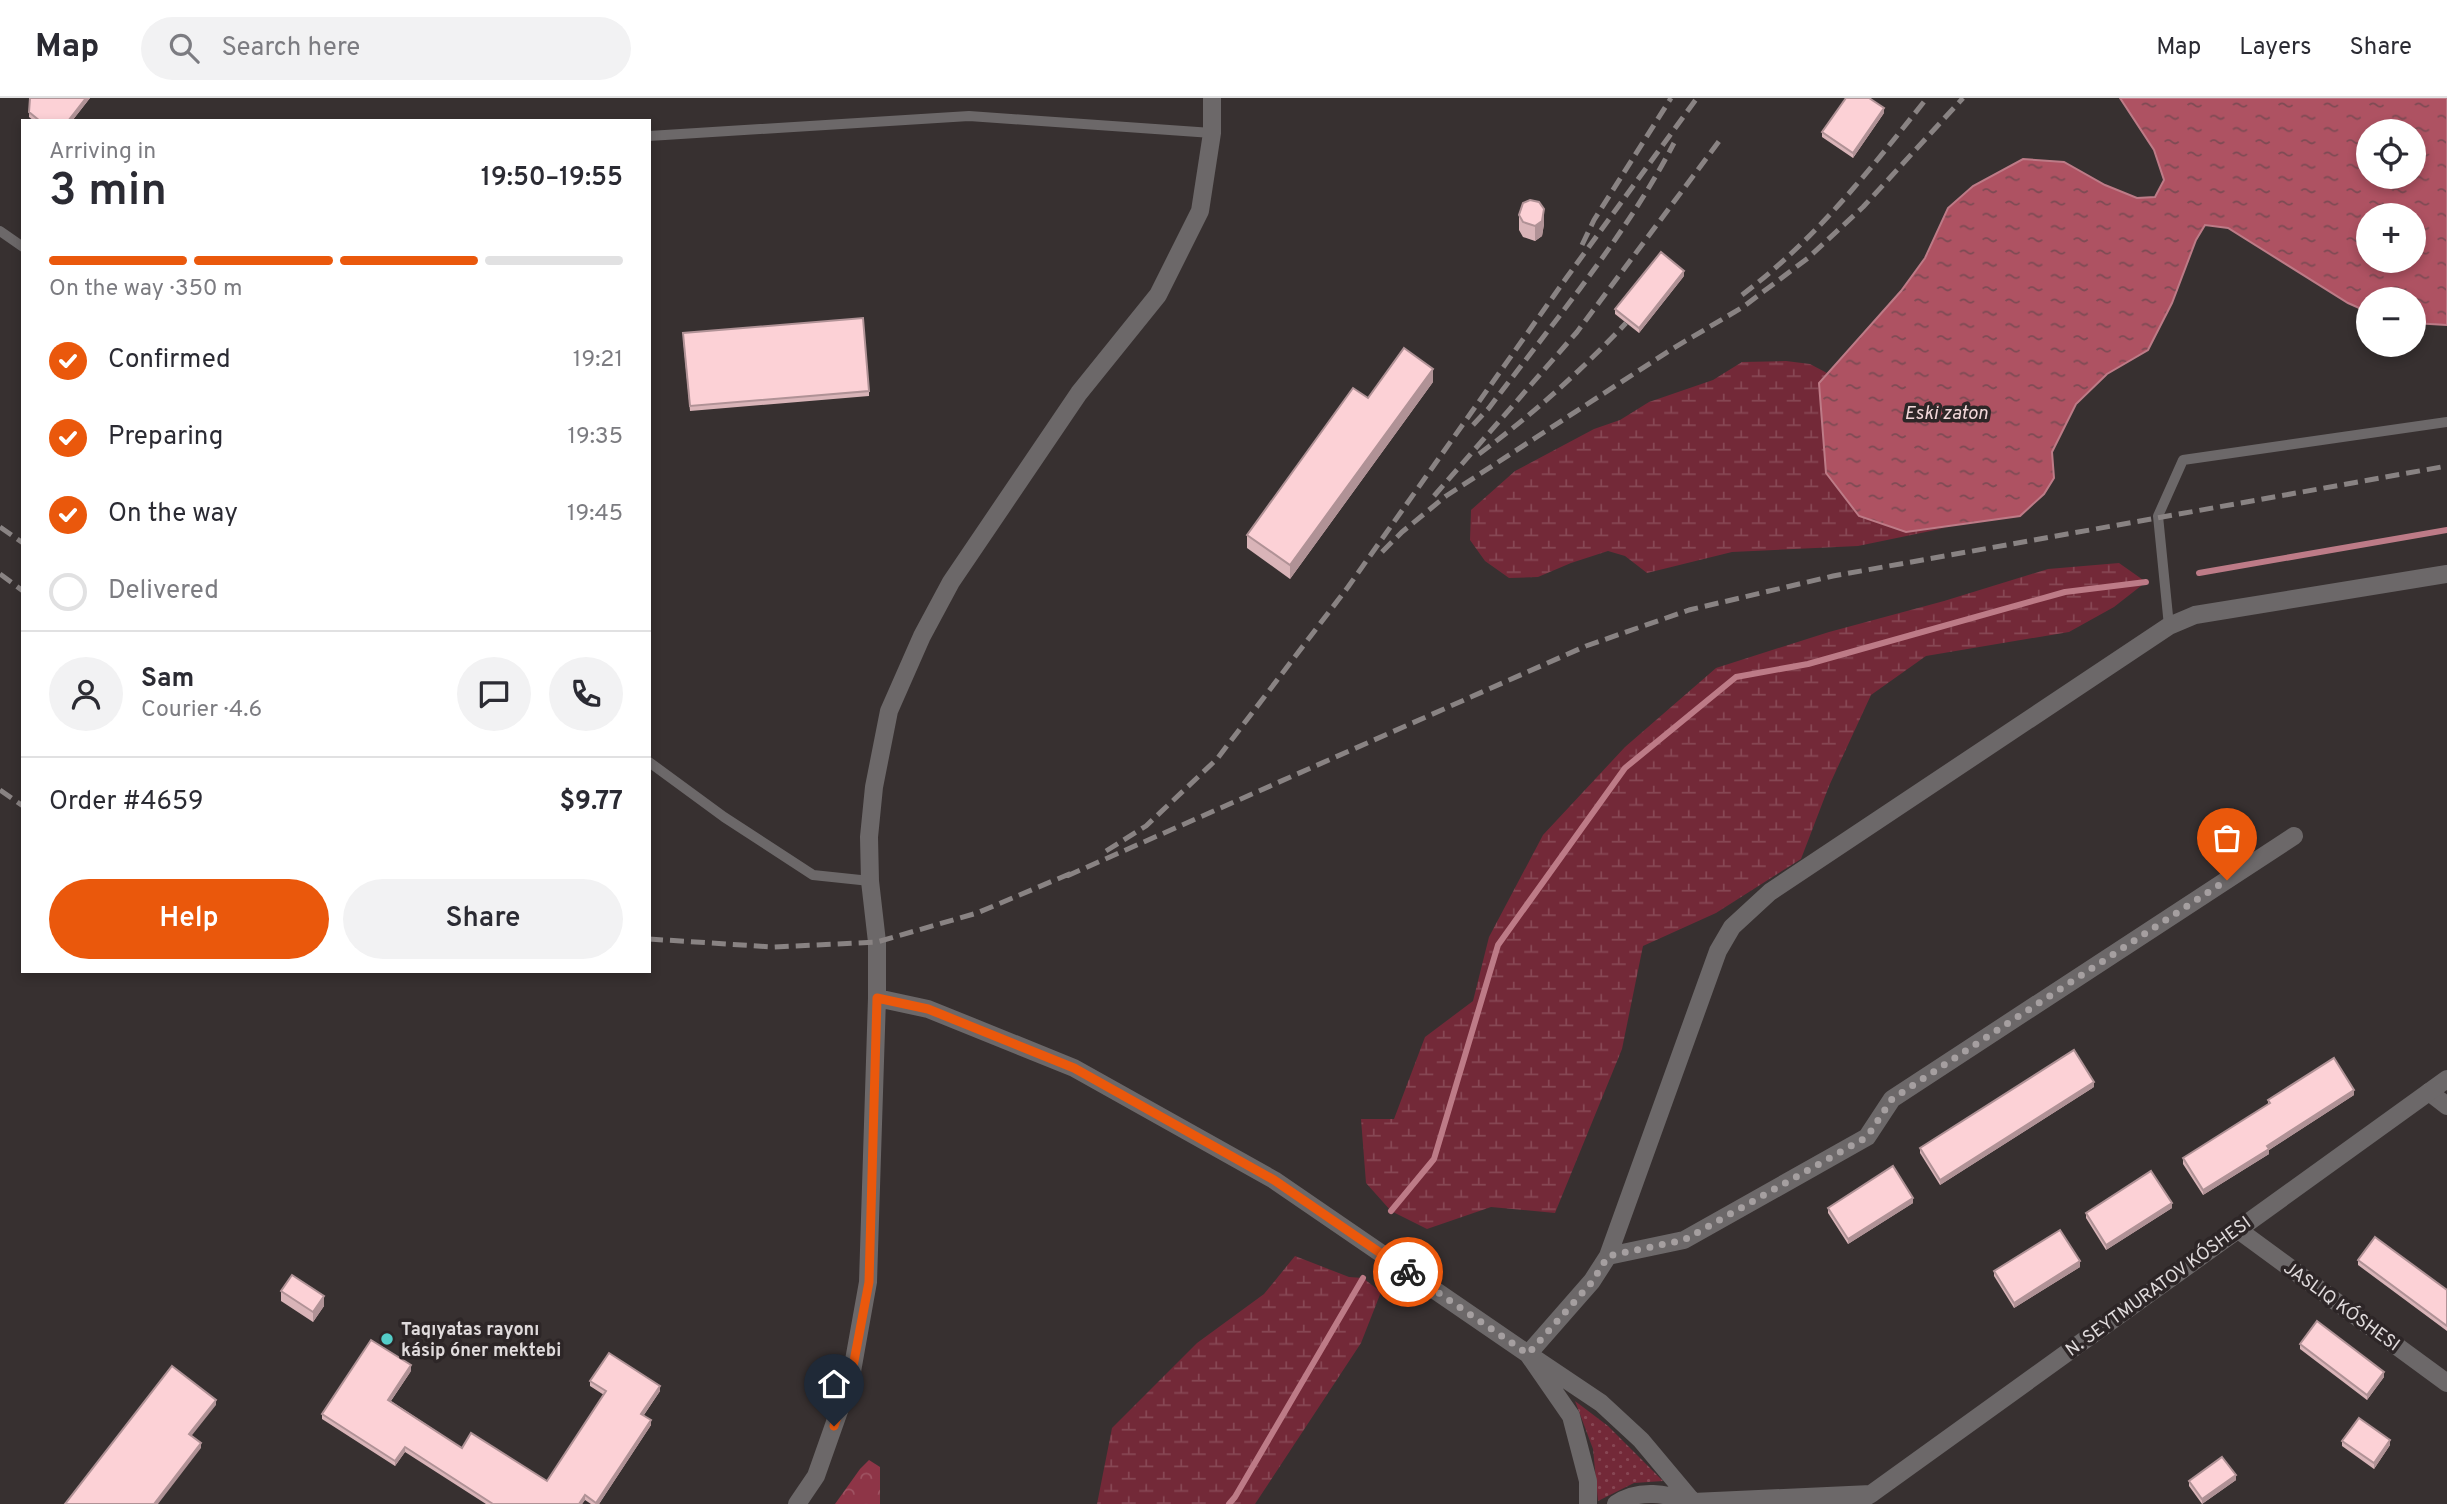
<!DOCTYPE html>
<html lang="en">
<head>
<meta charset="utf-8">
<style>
  body { margin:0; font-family:Overpass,sans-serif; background:#f2f2f3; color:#2b2b33; height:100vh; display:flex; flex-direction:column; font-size:26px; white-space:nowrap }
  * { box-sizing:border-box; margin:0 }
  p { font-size:23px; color:#7c7c81 }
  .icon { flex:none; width:38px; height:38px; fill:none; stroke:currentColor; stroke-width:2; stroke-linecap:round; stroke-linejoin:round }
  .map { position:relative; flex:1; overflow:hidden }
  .side { position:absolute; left:21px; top:21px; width:630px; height:854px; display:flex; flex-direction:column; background:#fff; border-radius:0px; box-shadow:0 4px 10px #0003 }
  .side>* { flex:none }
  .tools { position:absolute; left:2356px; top:21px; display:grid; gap:14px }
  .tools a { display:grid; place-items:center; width:70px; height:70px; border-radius:50%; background:#fff; box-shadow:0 4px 10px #0003; font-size:35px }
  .pin { position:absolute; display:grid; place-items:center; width:60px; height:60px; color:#fff; margin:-72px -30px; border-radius:50% 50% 50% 0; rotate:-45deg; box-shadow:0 0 7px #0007 }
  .pin .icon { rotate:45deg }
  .courier { position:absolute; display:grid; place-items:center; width:70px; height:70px; margin:-35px; border:5px solid #ea580c; border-radius:50%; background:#fff; color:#222; box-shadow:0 2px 9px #0007 }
  .summary em { font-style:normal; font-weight:600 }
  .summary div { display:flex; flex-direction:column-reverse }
  .summary { display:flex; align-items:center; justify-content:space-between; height:119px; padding:0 28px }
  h1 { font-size:46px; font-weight:600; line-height:52px }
  .bar { display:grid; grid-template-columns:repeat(4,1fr); gap:10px 7px; align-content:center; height:84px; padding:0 28px }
  .bar i { height:9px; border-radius:5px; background:#e1e1e2 }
  .bar .current { background:#ea580c }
  .bar p { grid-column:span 4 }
  .line { display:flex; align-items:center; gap:18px; padding:0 28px; border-top:2px solid #e1e1e2 }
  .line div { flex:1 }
  .round { display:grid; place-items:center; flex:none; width:74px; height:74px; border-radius:37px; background:#f2f2f3 }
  ol { padding:0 28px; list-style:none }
  li { display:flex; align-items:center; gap:21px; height:77px }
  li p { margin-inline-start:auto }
  li .icon { padding:7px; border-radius:50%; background:#ea580c; color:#fff; stroke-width:4 }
  li:last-child { color:#7c7c81 }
  li i { width:38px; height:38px; border:4px solid #e1e1e2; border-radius:50% }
  .cta { display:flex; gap:14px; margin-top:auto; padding:14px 28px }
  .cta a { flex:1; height:80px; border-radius:42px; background:#ea580c; color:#fff; font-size:28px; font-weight:600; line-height:80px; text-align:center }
  .cta a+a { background:#f2f2f3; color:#2b2b33 }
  header { display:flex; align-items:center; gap:42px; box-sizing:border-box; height:98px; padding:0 35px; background:#fff; border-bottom:2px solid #e1e1e2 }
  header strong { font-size:33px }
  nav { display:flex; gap:38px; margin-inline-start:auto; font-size:24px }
  .search { width:490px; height:63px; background:#f2f2f3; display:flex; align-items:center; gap:18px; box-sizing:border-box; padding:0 24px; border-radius:38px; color:#7c7c81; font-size:26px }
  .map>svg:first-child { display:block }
  .grass { fill:url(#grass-dots) }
  .forest { fill:url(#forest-crowns) }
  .wetland { fill:url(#wetland-marsh) }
  .water { fill:url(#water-ripples); stroke:#bd7b87; stroke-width:2; fill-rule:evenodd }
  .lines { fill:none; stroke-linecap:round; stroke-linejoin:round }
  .stream { stroke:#bd7b87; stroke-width:6 }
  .service { stroke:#6c6869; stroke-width:10 }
  .minor { stroke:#6c6869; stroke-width:18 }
  .tertiary { stroke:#6c6869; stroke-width:18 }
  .rail { stroke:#898383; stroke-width:5; stroke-dasharray:14 7; stroke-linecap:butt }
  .wall { fill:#d9b4b8 }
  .shaded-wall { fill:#b09296 }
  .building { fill:#fcd1d6; stroke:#b09296; stroke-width:2 }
  .done { stroke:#a59fa0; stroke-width:7; stroke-dasharray:0 12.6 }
  .route { stroke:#ea580c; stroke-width:9 }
  .poi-dot { fill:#54cdc8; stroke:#2d2627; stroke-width:2.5 }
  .labels { text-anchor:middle; stroke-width:7; stroke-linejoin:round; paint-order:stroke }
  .street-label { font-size:18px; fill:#e0dbdc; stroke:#2d2627 }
  .poi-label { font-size:18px; font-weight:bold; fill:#e0dbdc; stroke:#2d2627; text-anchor:start }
  .water-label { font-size:19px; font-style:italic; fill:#f2d8da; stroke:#2d2627 }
</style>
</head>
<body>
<header>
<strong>Map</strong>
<div class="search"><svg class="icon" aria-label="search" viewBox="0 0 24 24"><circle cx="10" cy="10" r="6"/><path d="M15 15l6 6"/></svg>Search here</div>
<nav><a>Map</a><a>Layers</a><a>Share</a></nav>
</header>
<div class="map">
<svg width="2447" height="1406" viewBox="0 0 2447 1406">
  <defs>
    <pattern id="grass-dots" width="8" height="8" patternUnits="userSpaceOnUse" patternTransform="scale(1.75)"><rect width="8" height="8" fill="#732938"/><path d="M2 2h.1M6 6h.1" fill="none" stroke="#874754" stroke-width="1.8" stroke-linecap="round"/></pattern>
    <pattern id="forest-crowns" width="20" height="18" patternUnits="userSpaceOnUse" patternTransform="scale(1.75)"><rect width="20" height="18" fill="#8e3547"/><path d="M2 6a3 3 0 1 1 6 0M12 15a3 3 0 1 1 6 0" fill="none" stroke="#9e5261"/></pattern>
    <pattern id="wetland-marsh" width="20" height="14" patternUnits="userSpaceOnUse" patternTransform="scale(1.75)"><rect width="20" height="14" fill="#732938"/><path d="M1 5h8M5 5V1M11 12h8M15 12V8" fill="none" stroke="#874754"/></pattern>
    <pattern id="water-ripples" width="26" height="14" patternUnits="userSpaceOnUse" patternTransform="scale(1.75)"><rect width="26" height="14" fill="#ae5262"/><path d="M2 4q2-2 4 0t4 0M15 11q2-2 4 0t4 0" fill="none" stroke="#7e4b54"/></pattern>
  </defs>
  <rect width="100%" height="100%" fill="#373030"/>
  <path class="grass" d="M 1575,1303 L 1608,1328 L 1663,1383 L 1634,1385 L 1598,1403 L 1593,1351 Z"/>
  <path class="forest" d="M 869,1362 L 880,1369 L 880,1406 L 835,1406 L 860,1371 Z"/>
  <path class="wetland" d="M 1786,263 L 1810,266 L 1827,275 L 1819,285 L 1906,434 L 1945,430 L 1858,448 L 1732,454 L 1647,475 L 1625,458 L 1608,453 L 1571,465 L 1538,479 L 1509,480 L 1485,463 L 1470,442 L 1471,412 L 1515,373 L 1594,331 L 1620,322 L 1649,304 L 1713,282 L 1742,264 Z
    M 2119,465 L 2146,484 L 2114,509 L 2069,534 L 1926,558 L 1871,597 L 1829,688 L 1801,761 L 1716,815 L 1643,848 L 1622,951 L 1555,1115 L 1491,1109 L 1427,1131 L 1391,1113 L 1366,1085 L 1361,1021 L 1394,1021 L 1425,939 L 1473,903 L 1489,839 L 1543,737 L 1625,649 L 1716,570 L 1829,534 L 1944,503 L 2048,471 Z
    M 1295,1158 L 1349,1179 L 1363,1180 L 1381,1194 L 1361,1245 L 1255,1406 L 1097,1406 L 1112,1330 L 1197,1245 L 1264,1196 Z"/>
  <path class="water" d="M 2120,0 L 2447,0 L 2447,227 L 2413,225 L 2413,201 L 2368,201 L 2368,214 L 2348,205 L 2228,130 L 2205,127 L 2196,142 L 2172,205 L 2148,252 L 2107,276 L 2076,306 L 2052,354 L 2054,380 L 2044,396 L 2020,418 L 1906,434 L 1859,418 L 1826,375 L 1819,285 L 1901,193 L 1925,160 L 1948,110 L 1973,88 L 2023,61 L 2064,64 L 2105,87 L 2137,100 L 2155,99 L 2164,82 L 2154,52 ZM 2368,33 L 2413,33 L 2413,79 L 2368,79 ZM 2368,117 L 2413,117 L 2413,163 L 2368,163 Z"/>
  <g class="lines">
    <path class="stream" d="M 2199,475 L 2447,432
      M 1391,1113 L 1434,1061 L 1498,847 L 1625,670 L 1736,579 L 1808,566 L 2065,494 L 2146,484
      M 1229,1406 L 1235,1399 L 1363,1180"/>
    <path class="service" d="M 649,38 L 969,18 L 1212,35
      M 0,133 L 23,149
      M 2169,528 L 2158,418 L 2183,362 L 2447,324
      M 649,664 L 724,719 L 813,777 L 870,783"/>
    <path class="minor" d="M 2429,994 L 2447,1008
      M 2237,1131 L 2447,1285
      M 1608,1158 L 1684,1142 L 1867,1039 L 1892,1001 L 2294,738
      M 1528,1256 L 1592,1183 L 1608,1158 L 1718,853 L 1732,829 L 1770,794 L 2169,528 L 2195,517 L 2447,476"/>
    <path class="tertiary" d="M 877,900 L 928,911 L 1074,970 L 1274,1082 L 1528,1256
      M 1871,1396 L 2447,981
      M 797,1406 L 816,1378 L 851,1279 L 868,1184 L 877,900 L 877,844 L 870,783 L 869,739 L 874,689 L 889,613 L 922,538 L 951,484 L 1079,295 L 1158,197 L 1200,113 L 1212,35 L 1212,0
      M 1588,1406 L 1588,1383 L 1571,1318 L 1528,1256 L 1601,1305 L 1641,1342 L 1693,1404 L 1871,1396 L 1854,1406
      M 1616,1406 C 1639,1390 1667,1396 1692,1404"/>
    <path class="rail" d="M 1582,147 L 1594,122 L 1671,0
      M 1742,197 C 1817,140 1869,73 1927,0
      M 1473,327 L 1489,310 C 1552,226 1626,138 1674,45
      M 1479,356 C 1532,317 1581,273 1626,225
      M 1434,398 L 1577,234 L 1720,42
      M 0,429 L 23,445
      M 1382,454 L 1402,434 L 1446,398 L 1672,251 L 1743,209 L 1808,160 L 1863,109 L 1963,0
      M 0,476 L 23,493
      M 0,692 L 23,708
      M 1106,753 L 1146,728 L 1217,661 L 1348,489 L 1567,179 L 1697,0
      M 1067,778 L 1586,548 L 1689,512 L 1833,478 L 2447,368
      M 649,841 L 773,849 L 877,844 L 977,815 L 1074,774"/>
  </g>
  <path class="wall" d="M 30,0 L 90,0 L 72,23 L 34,23 L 29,19 Z
    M 1884,15 L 1853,60 L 1822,39 L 1822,34 Z
    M 1519,117 L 1544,126 L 1542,138 L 1535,143 L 1523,139 L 1519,132 Z
    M 1684,178 L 1639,235 L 1615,216 L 1615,211 Z
    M 683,240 L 869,293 L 869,298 L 690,313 Z
    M 1433,284 L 1290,481 L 1247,450 L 1247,437 L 1368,300 Z
    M 2094,989 L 1940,1087 L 1920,1055 L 1920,1050 Z
    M 2354,997 L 2269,1052 L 2269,1056 L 2203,1097 L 2183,1066 L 2183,1060 L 2268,1007 L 2268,1002 Z
    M 1913,1105 L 1848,1146 L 1828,1115 L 1828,1110 Z
    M 2172,1110 L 2106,1152 L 2086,1120 L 2086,1115 Z
    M 2358,1162 L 2447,1192 L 2447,1233 L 2358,1167 Z
    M 2080,1169 L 2014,1210 L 1994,1178 L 1994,1173 Z
    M 281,1193 L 324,1208 L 313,1224 L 281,1203 Z
    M 2300,1246 L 2384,1279 L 2367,1302 L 2300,1251 Z
    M 411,1273 L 391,1303 L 462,1350 L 547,1383 L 604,1297 L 590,1288 L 590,1283 L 660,1293 L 644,1317 L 651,1327 L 599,1406 L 591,1406 L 585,1402 L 582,1406 L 486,1406 L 405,1354 L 395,1368 L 322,1321 L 322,1316 Z
    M 2342,1343 L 2390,1347 L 2374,1371 L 2342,1348 Z
    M 2236,1382 L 2202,1406 L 2189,1388 L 2189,1383 Z"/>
  <path class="shaded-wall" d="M 86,0 L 90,0 L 72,23 L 68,23 Z
    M 1884,10 L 1884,15 L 1853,60 L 1853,55 Z
    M 1544,111 L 1544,126 L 1542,138 L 1535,143 L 1535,128 Z
    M 1684,173 L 1684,178 L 1639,235 L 1639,230 Z
    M 1433,271 L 1433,284 L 1290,481 L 1290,467 Z
    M 2094,984 L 2094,989 L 1940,1087 L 1940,1082 Z
    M 2354,992 L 2354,997 L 2269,1052 L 2269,1056 L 2203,1097 L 2203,1092 L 2267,1048 Z
    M 1913,1100 L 1913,1105 L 1848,1146 L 1848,1141 Z
    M 2172,1105 L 2172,1110 L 2106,1152 L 2106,1147 Z
    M 2080,1163 L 2080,1169 L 2014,1210 L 2014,1205 Z
    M 324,1198 L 324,1208 L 313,1224 L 313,1214 Z
    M 411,1267 L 411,1273 L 388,1307 L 388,1302 Z
    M 2384,1274 L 2384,1279 L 2367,1302 L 2367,1297 Z
    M 660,1288 L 660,1293 L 641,1321 L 641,1316 Z
    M 216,1302 L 216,1307 L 189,1341 L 189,1336 Z
    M 651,1322 L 651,1327 L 599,1406 L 596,1406 Z
    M 2390,1342 L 2390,1347 L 2374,1371 L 2374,1365 Z
    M 201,1345 L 201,1350 L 158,1406 L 154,1406 Z
    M 405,1349 L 405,1354 L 395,1368 L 395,1363 Z
    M 2236,1377 L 2236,1382 L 2202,1406 L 2202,1401 Z
    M 585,1397 L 585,1402 L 582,1406 L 579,1406 Z"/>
  <path class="building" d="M 30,0 L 86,0 L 68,23 L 40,23 L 29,14 Z
    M 1846,0 L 1869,0 L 1884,10 L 1853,55 L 1822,34 Z
    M 1530,102 L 1539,104 L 1544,111 L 1542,123 L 1535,128 L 1523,124 L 1519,117 L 1523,105 Z
    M 1661,154 L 1684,173 L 1639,230 L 1615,211 Z
    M 863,220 L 869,293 L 690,308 L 683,235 Z
    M 1404,250 L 1433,271 L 1290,467 L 1247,437 L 1353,290 L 1368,300 Z
    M 2074,952 L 2094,984 L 1940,1082 L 1920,1050 Z
    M 2334,960 L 2354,992 L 2267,1048 L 2269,1051 L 2203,1092 L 2183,1060 L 2270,1005 L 2268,1002 Z
    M 1893,1068 L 1913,1100 L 1848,1141 L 1828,1110 Z
    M 2151,1073 L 2172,1105 L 2106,1147 L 2086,1115 Z
    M 2060,1132 L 2080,1163 L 2014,1205 L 1994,1173 Z
    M 2375,1139 L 2447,1192 L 2447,1228 L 2358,1162 Z
    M 292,1177 L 324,1198 L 313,1214 L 281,1193 Z
    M 2317,1223 L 2384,1274 L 2367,1297 L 2300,1246 Z
    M 371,1242 L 411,1267 L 388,1302 L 462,1350 L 471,1335 L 547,1383 L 606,1293 L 590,1283 L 609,1255 L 660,1288 L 641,1316 L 651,1322 L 596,1405 L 585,1397 L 579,1406 L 493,1406 L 405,1349 L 395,1363 L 322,1316 Z
    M 172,1268 L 216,1302 L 189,1336 L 201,1345 L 154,1406 L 65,1406 Z
    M 2359,1320 L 2390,1342 L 2374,1365 L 2342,1343 Z
    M 2222,1359 L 2236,1377 L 2202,1401 L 2189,1383 Z"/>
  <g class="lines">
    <path class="done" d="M 1408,1174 L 1528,1256 L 1592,1184 L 1608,1158 L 1684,1142 L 1867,1039 L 1892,1001 L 2227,782"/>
    <path class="route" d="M 834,1328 L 851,1279 L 869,1184 L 877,900 L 928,911 L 1074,970 L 1274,1082 L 1408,1174"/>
  </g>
  <circle class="poi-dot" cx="387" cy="1241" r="7"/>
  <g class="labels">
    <g class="street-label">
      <text transform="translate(2158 1188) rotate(-36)" y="6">N. SEYTMURATOV KÓSHESI</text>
      <text transform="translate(2342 1208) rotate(36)" y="6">JASLIQ KÓSHESI</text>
    </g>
    <g class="poi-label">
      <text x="401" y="1237">Taqıyatas rayonı<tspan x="401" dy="21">kásip óner mektebi</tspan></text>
    </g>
    <g class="water-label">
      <text x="1946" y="321">Eski zaton</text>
    </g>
  </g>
</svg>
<div class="tools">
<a><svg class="icon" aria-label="locate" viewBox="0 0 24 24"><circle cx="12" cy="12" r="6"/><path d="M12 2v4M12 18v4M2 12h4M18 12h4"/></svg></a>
<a>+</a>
<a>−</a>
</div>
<div class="pin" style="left:2227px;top:782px;background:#ea580c"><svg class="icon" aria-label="bag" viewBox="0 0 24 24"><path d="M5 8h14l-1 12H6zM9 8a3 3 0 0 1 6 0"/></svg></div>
<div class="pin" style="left:834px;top:1328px;background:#1f2937"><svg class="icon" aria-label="home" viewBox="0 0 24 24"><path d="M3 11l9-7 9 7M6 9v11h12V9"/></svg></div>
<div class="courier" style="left:1408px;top:1174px"><svg class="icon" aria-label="bike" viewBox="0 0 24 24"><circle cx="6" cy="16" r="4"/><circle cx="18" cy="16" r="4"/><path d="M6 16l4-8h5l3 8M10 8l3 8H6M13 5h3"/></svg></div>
<section class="side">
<div class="summary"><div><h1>3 min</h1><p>Arriving in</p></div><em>19:50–19:55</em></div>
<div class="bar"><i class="current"></i><i class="current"></i><i class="current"></i><i></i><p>On the way · 350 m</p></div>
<ol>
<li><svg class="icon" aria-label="check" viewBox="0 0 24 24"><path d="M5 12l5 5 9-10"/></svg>Confirmed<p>19:21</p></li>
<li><svg class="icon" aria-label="check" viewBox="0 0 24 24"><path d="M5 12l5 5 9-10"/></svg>Preparing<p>19:35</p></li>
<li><svg class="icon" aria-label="check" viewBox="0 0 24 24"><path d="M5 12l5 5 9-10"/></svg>On the way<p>19:45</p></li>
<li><i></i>Delivered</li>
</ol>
<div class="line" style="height:126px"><a class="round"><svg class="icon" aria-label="person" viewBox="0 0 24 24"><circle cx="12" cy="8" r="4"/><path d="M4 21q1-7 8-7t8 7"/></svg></a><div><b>Sam</b><p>Courier · 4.6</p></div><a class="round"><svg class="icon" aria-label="chat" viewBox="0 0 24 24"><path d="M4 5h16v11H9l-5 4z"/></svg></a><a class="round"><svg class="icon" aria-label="phone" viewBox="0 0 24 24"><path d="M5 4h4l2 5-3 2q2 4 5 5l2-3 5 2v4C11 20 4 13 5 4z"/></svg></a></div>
<div class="line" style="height:91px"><div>Order #4659</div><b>$9.77</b></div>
<div class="cta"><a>Help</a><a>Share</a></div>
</section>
</div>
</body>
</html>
